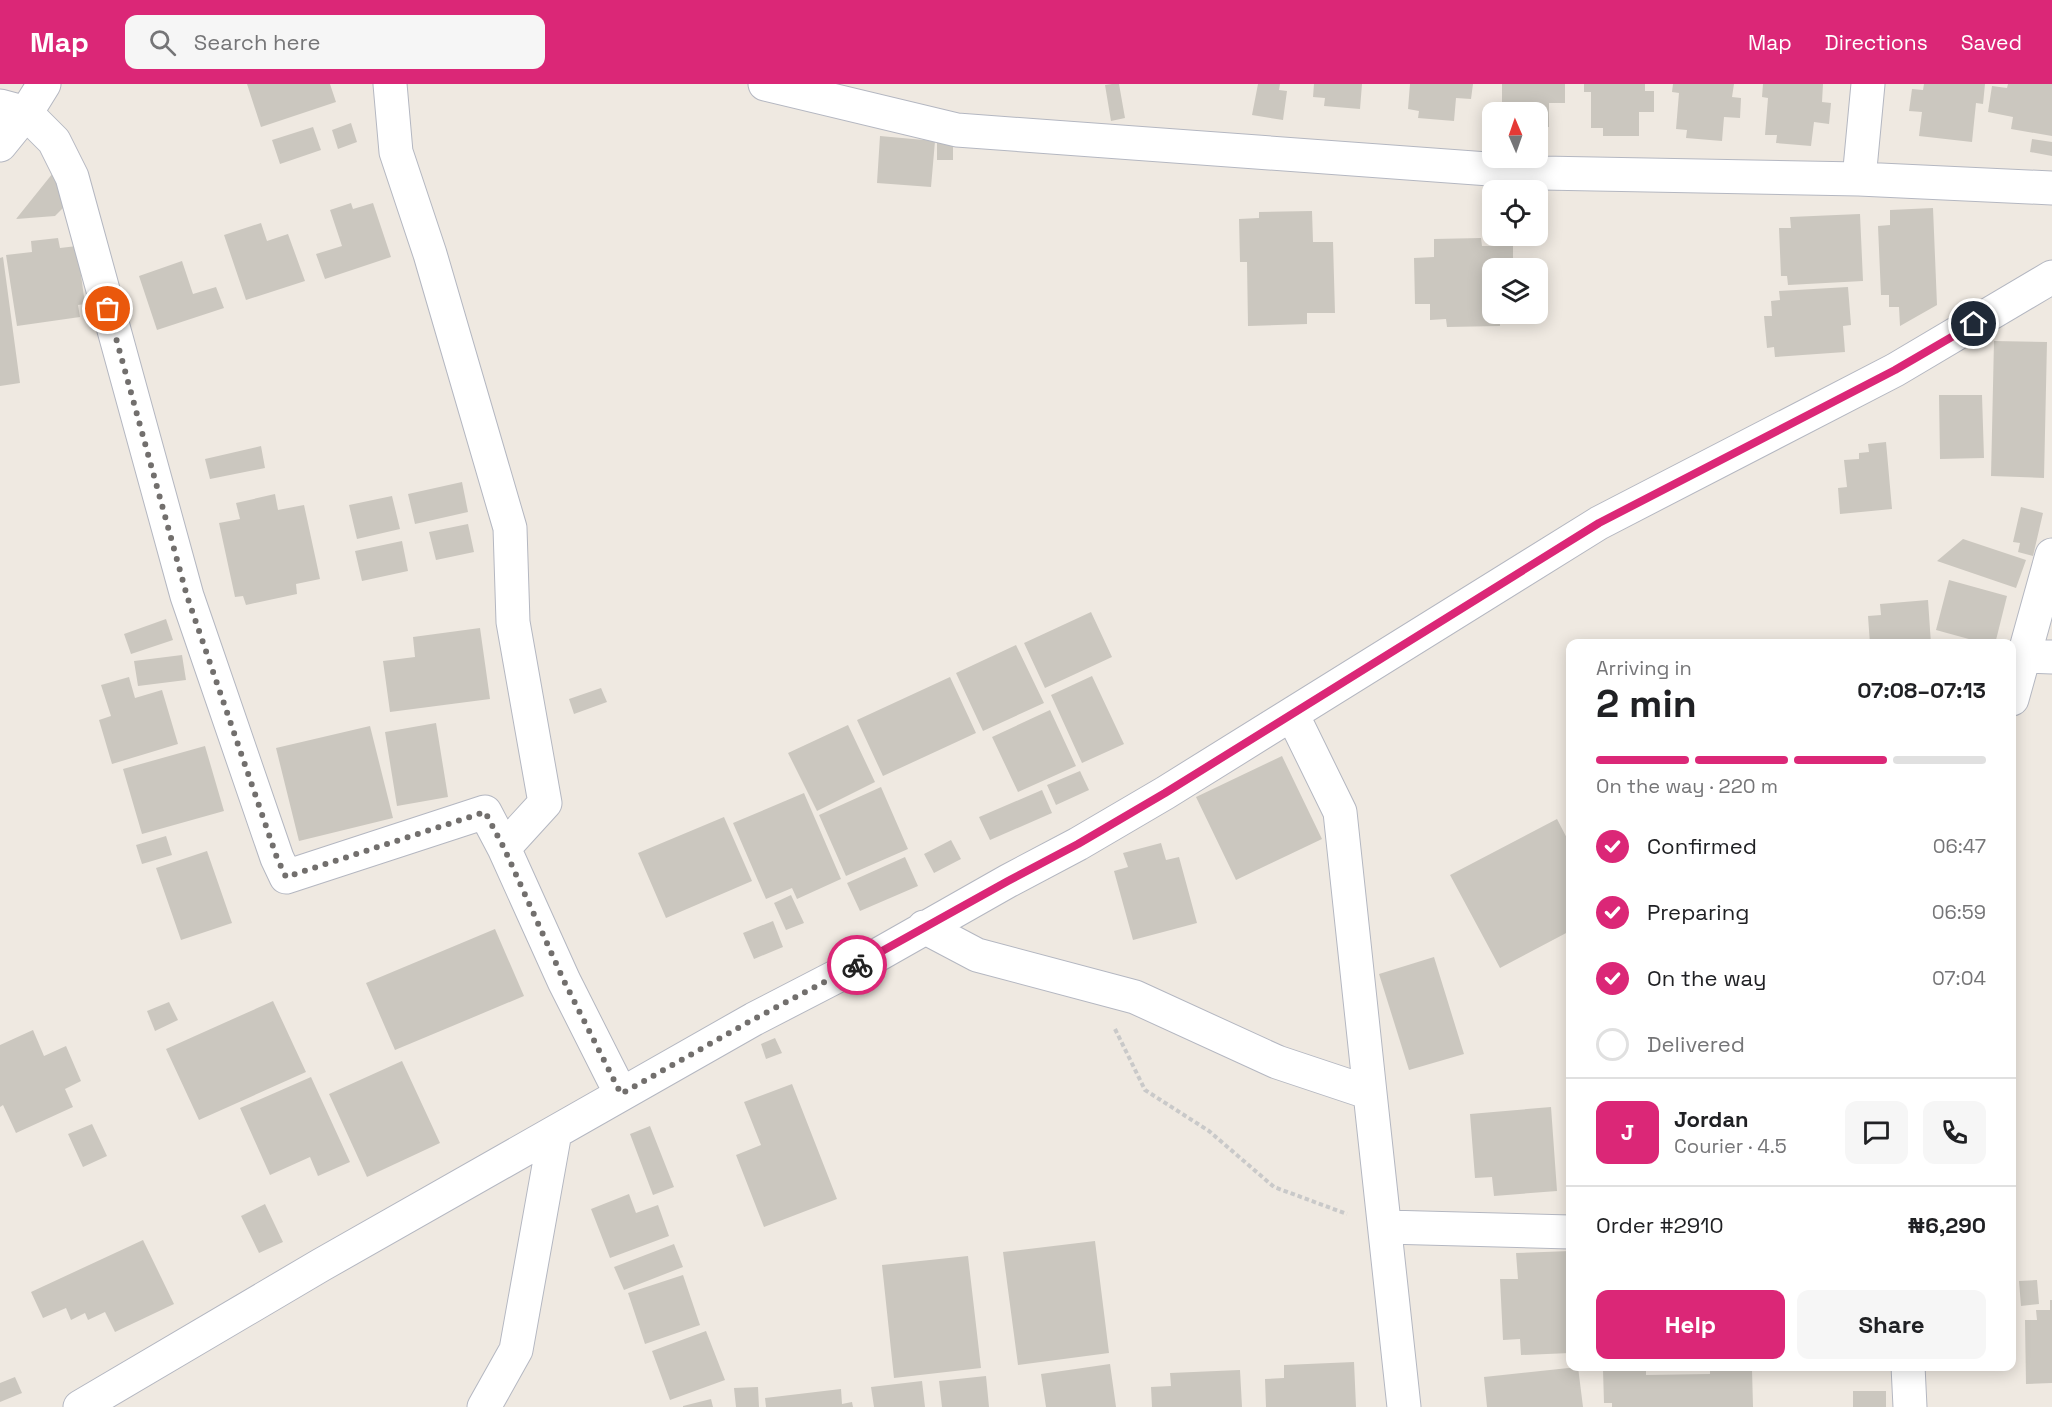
<!DOCTYPE html>
<html lang="en">
<head>
<meta charset="utf-8">
<style>
  body { margin:0; font-family:"Space Grotesk",sans-serif; background:#f6f6f6; color:#202124; height:100vh; display:flex; flex-direction:column; font-size:22px; white-space:nowrap }
  * { box-sizing:border-box; margin:0 }
  p { font-size:20px; color:#757577 }
  .icon { flex:none; width:33px; height:33px; fill:none; stroke:currentColor; stroke-width:2; stroke-linecap:round; stroke-linejoin:round }
  .map { position:relative; flex:1; overflow:hidden }
  .drawer { position:absolute; left:1566px; top:555px; width:450px; height:732px; display:flex; flex-direction:column; background:#fff; border-radius:12px; box-shadow:0 3px 15px #0003 }
  .drawer>* { flex:none }
  .needle { width:39px; rotate:358deg }
  .buttons { position:absolute; left:1482px; top:18px; display:grid; gap:12px }
  .buttons a { display:grid; place-items:center; width:66px; height:66px; border-radius:12px; background:#fff; box-shadow:0 3px 15px #0003; font-size:30px }
  .pin { position:absolute; display:grid; place-items:center; width:51px; height:51px; color:#fff; margin:-26px; border:3px solid #fff; border-radius:50%; box-shadow:0 2px 6px #0007 }
  .courier { position:absolute; display:grid; place-items:center; width:60px; height:60px; margin:-30px; border:4px solid #db2777; border-radius:50%; background:#fff; color:#222; box-shadow:0 2px 8px #0007 }
  .summary em { font-style:normal; font-weight:700 }
  .summary div { display:flex; flex-direction:column-reverse }
  .summary { display:flex; align-items:center; justify-content:space-between; height:102px; padding:0 30px }
  h1 { font-size:39px; font-weight:700; line-height:45px }
  .bar { display:grid; grid-template-columns:repeat(4,1fr); gap:9px 6px; align-content:center; height:72px; padding:0 30px }
  .bar i { height:8px; border-radius:4px; background:#e0e0e0 }
  .bar .current { background:#db2777 }
  .bar p { grid-column:span 4 }
  .line { display:flex; align-items:center; gap:15px; padding:0 30px; border-top:2px solid #e0e0e0 }
  .line div { flex:1 }
  .round { display:grid; place-items:center; flex:none; width:63px; height:63px; border-radius:12px; background:#f6f6f6 }
  ol { padding:0 30px; list-style:none }
  li { display:flex; align-items:center; gap:18px; height:66px }
  li p { margin-inline-start:auto }
  li .icon { padding:6px; border-radius:50%; background:#db2777; color:#fff; stroke-width:4 }
  li:last-child { color:#757577 }
  li i { width:33px; height:33px; border:3px solid #e0e0e0; border-radius:50% }
  .primary-button { display:flex; gap:12px; margin-top:auto; padding:12px 30px }
  .primary-button a { flex:1; height:69px; border-radius:12px; background:#db2777; color:#fff; font-size:24px; font-weight:700; line-height:69px; text-align:center }
  .primary-button a+a { background:#f6f6f6; color:#202124 }
  header { display:flex; align-items:center; gap:36px; box-sizing:border-box; height:84px; padding:0 30px; background:#db2777; color:#fff }
  header strong { font-size:28px }
  nav { display:flex; gap:33px; margin-inline-start:auto; font-size:21px }
  .search { width:420px; height:54px; background:#f6f6f6; display:flex; align-items:center; gap:15px; box-sizing:border-box; padding:0 21px; border-radius:12px; color:#757577; font-size:22px }
  .map>svg:first-child { display:block }
  .building { fill:#cbc7bf }
  .lines { fill:none; stroke-linecap:round; stroke-linejoin:round }
  .minor-casing { stroke:#b4b7c1; stroke-width:35 }
  .tertiary-casing { stroke:#b4b7c1; stroke-width:35 }
  .path { stroke:#c9c9c9; stroke-width:4; stroke-dasharray:4.5 3; stroke-linecap:butt }
  .minor { stroke:#fff; stroke-width:33 }
  .tertiary { stroke:#fff; stroke-width:33 }
  .done { stroke:#726f6d; stroke-width:6; stroke-dasharray:0 10.8 }
  .route { stroke:#db2777; stroke-width:8 }
</style>
</head>
<body>
<header>
<strong>Map</strong>
<div class="search"><svg class="icon" aria-label="search" viewBox="0 0 24 24"><circle cx="10" cy="10" r="6"/><path d="M15 15l6 6"/></svg>Search here</div>
<nav><a>Map</a><a>Directions</a><a>Saved</a></nav>
</header>
<div class="map">
<svg width="2052" height="1323" viewBox="0 0 2052 1323">
  <rect width="100%" height="100%" fill="#efe9e1"/>
  <path class="building" d="M 247,0 L 330,0 L 336,18 L 261,43 Z
    M 1112,0 L 1119,0 L 1125,34 L 1111,37 L 1105,1 Z
    M 1258,0 L 1280,0 L 1279,6 L 1287,7 L 1283,36 L 1252,31 Z
    M 1314,0 L 1362,0 L 1360,25 L 1324,22 L 1325,14 L 1313,13 Z
    M 1410,0 L 1473,0 L 1471,15 L 1456,14 L 1454,37 L 1418,34 L 1419,27 L 1408,25 Z
    M 1502,0 L 1565,0 L 1565,19 L 1549,19 L 1549,43 L 1538,43 L 1538,28 L 1502,28 Z
    M 1584,0 L 1645,0 L 1645,7 L 1654,7 L 1654,28 L 1639,28 L 1639,52 L 1603,52 L 1603,44 L 1591,44 L 1591,8 L 1584,8 Z
    M 1673,0 L 1734,0 L 1732,13 L 1741,14 L 1740,34 L 1724,33 L 1722,57 L 1686,54 L 1687,46 L 1676,45 L 1679,9 L 1672,8 Z
    M 1763,0 L 1823,0 L 1822,18 L 1831,19 L 1829,40 L 1814,38 L 1811,62 L 1776,59 L 1777,51 L 1765,51 L 1768,14 L 1762,13 Z
    M 1924,0 L 1985,0 L 1983,20 L 1976,19 L 1972,58 L 1919,52 L 1922,28 L 1909,27 L 1912,5 L 1923,6 Z
    M 2008,0 L 2052,0 L 2052,52 L 2011,45 L 2013,33 L 1988,28 L 1992,2 L 2007,4 Z
    M 351,39 L 357,58 L 338,65 L 332,46 Z
    M 313,43 L 321,66 L 280,80 L 272,56 Z
    M 880,52 L 935,57 L 931,103 L 877,99 Z
    M 2032,55 L 2052,58 L 2052,72 L 2030,68 Z
    M 937,57 L 953,57 L 953,76 L 937,76 Z
    M 61,79 L 73,114 L 55,132 L 16,135 Z
    M 351,119 L 353,125 L 373,119 L 391,173 L 325,195 L 316,170 L 342,162 L 330,126 Z
    M 1933,124 L 1937,221 L 1900,242 L 1899,223 L 1889,223 L 1889,211 L 1881,211 L 1878,142 L 1890,141 L 1890,126 Z
    M 1312,127 L 1313,158 L 1333,158 L 1335,229 L 1307,229 L 1307,240 L 1248,242 L 1247,178 L 1240,178 L 1239,135 L 1259,134 L 1259,128 Z
    M 1860,130 L 1863,197 L 1788,201 L 1787,192 L 1781,192 L 1779,144 L 1791,144 L 1790,133 Z
    M 261,139 L 267,157 L 288,150 L 305,197 L 246,216 L 224,151 Z
    M 58,154 L 60,164 L 77,162 L 85,220 L 78,221 L 80,233 L 17,242 L 6,171 L 32,168 L 31,157 Z
    M 1481,154 L 1482,162 L 1513,162 L 1513,184 L 1492,184 L 1492,230 L 1500,230 L 1500,242 L 1447,243 L 1446,235 L 1430,236 L 1430,220 L 1415,220 L 1414,174 L 1434,173 L 1434,155 Z
    M 3,173 L 20,299 L 0,302 L 0,174 Z
    M 182,177 L 193,210 L 216,203 L 224,224 L 157,246 L 139,192 Z
    M 1848,203 L 1851,241 L 1843,242 L 1845,268 L 1775,273 L 1774,263 L 1767,264 L 1764,232 L 1772,232 L 1771,217 L 1780,216 L 1779,207 Z
    M 1994,257 L 2047,258 L 2044,394 L 1991,392 Z
    M 1939,311 L 1982,311 L 1984,374 L 1940,375 Z
    M 1886,358 L 1892,425 L 1840,430 L 1838,404 L 1847,403 L 1844,376 L 1859,375 L 1859,369 L 1869,368 L 1868,360 Z
    M 261,362 L 265,384 L 210,395 L 205,375 Z
    M 462,398 L 468,428 L 415,440 L 408,410 Z
    M 275,410 L 278,426 L 304,421 L 320,495 L 296,500 L 297,510 L 246,521 L 243,512 L 235,513 L 219,439 L 240,435 L 236,419 Z
    M 392,412 L 400,445 L 357,455 L 349,421 Z
    M 2021,423 L 2043,429 L 2033,472 L 2018,468 L 2020,459 L 2013,458 Z
    M 468,440 L 474,468 L 436,476 L 429,448 Z
    M 1963,455 L 2026,476 L 2016,504 L 1937,477 Z
    M 402,457 L 408,487 L 362,497 L 355,467 Z
    M 1949,496 L 2007,512 L 1995,560 L 1987,560 L 1936,546 Z
    M 1928,516 L 1931,560 L 1870,560 L 1868,532 L 1881,531 L 1880,520 Z
    M 1091,528 L 1112,573 L 1045,604 L 1024,559 Z
    M 166,535 L 173,556 L 131,570 L 124,550 Z
    M 480,544 L 490,615 L 390,628 L 383,577 L 415,573 L 413,553 Z
    M 1016,561 L 1044,619 L 983,647 L 956,589 Z
    M 182,571 L 186,596 L 138,602 L 134,577 Z
    M 1092,592 L 1124,660 L 1082,679 L 1051,611 Z
    M 129,593 L 135,614 L 162,606 L 178,660 L 112,680 L 99,636 L 111,632 L 101,601 Z
    M 950,593 L 976,649 L 883,692 L 857,636 Z
    M 601,604 L 607,618 L 574,630 L 569,615 Z
    M 1050,626 L 1076,682 L 1018,708 L 992,653 Z
    M 436,639 L 448,713 L 397,722 L 385,648 Z
    M 848,641 L 875,698 L 817,727 L 788,669 Z
    M 370,642 L 393,734 L 299,757 L 276,664 Z
    M 205,662 L 224,727 L 142,750 L 123,685 Z
    M 1282,672 L 1322,755 L 1236,796 L 1196,713 Z
    M 1080,687 L 1089,706 L 1056,721 L 1047,701 Z
    M 881,703 L 908,765 L 846,792 L 819,731 Z
    M 1042,706 L 1052,729 L 990,756 L 979,733 Z
    M 804,709 L 841,795 L 797,815 L 792,804 L 766,815 L 733,739 Z
    M 724,733 L 752,797 L 666,834 L 638,769 Z
    M 1557,735 L 1570,760 L 1570,847 L 1500,884 L 1450,791 Z
    M 166,752 L 172,771 L 142,780 L 136,761 Z
    M 951,756 L 961,775 L 934,789 L 924,770 Z
    M 1161,759 L 1166,776 L 1179,773 L 1197,839 L 1133,856 L 1114,787 L 1128,783 L 1123,769 Z
    M 207,767 L 232,839 L 181,856 L 156,784 Z
    M 905,773 L 918,802 L 860,827 L 847,799 Z
    M 791,811 L 804,839 L 786,846 L 774,819 Z
    M 773,837 L 783,863 L 754,875 L 743,849 Z
    M 495,845 L 524,912 L 395,966 L 366,899 Z
    M 1434,873 L 1464,970 L 1409,986 L 1379,890 Z
    M 273,917 L 306,988 L 199,1036 L 166,965 Z
    M 169,918 L 178,936 L 155,947 L 147,927 Z
    M 33,946 L 44,972 L 66,962 L 81,997 L 65,1005 L 73,1023 L 16,1049 L 3,1021 L 0,1023 L 0,961 Z
    M 775,954 L 782,969 L 766,975 L 761,960 Z
    M 402,977 L 440,1059 L 367,1093 L 329,1010 Z
    M 311,993 L 350,1078 L 318,1092 L 310,1073 L 270,1091 L 240,1024 Z
    M 792,1000 L 837,1115 L 764,1143 L 736,1071 L 761,1061 L 744,1018 Z
    M 1551,1023 L 1557,1107 L 1494,1112 L 1492,1093 L 1475,1094 L 1470,1030 Z
    M 92,1040 L 107,1072 L 83,1083 L 68,1050 Z
    M 650,1042 L 674,1103 L 653,1111 L 630,1050 Z
    M 629,1110 L 636,1129 L 658,1121 L 669,1152 L 610,1174 L 591,1125 Z
    M 265,1120 L 283,1158 L 259,1169 L 241,1132 Z
    M 143,1156 L 174,1220 L 115,1248 L 105,1228 L 88,1236 L 85,1229 L 71,1236 L 66,1224 L 43,1234 L 31,1208 Z
    M 1095,1157 L 1109,1269 L 1018,1281 L 1003,1168 Z
    M 674,1160 L 683,1183 L 624,1206 L 614,1183 Z
    M 1570,1167 L 1570,1269 L 1521,1271 L 1520,1255 L 1503,1256 L 1500,1195 L 1518,1195 L 1516,1169 Z
    M 968,1172 L 981,1284 L 894,1294 L 882,1181 Z
    M 683,1191 L 700,1241 L 645,1260 L 628,1209 Z
    M 2037,1196 L 2039,1220 L 2021,1222 L 2019,1197 Z
    M 2050,1216 L 2052,1216 L 2052,1299 L 2026,1300 L 2025,1236 L 2037,1236 L 2036,1226 L 2050,1226 Z
    M 706,1247 L 725,1296 L 670,1316 L 652,1267 Z
    M 1354,1278 L 1356,1323 L 1266,1323 L 1265,1295 L 1284,1294 L 1284,1281 Z
    M 1110,1280 L 1116,1323 L 1046,1323 L 1041,1290 Z
    M 1578,1283 L 1583,1323 L 1487,1323 L 1484,1293 Z
    M 1752,1285 L 1753,1323 L 1612,1323 L 1612,1319 L 1604,1319 L 1603,1286 L 1646,1286 L 1646,1291 L 1710,1290 L 1710,1286 Z
    M 1240,1286 L 1242,1323 L 1152,1323 L 1151,1303 L 1171,1302 L 1170,1289 Z
    M 986,1292 L 989,1323 L 942,1323 L 939,1297 Z
    M 15,1293 L 22,1309 L 0,1318 L 0,1299 Z
    M 922,1297 L 925,1323 L 874,1323 L 871,1303 Z
    M 758,1303 L 759,1323 L 736,1323 L 734,1304 Z
    M 841,1305 L 842,1320 L 852,1318 L 853,1323 L 766,1323 L 765,1314 Z
    M 1853,1307 L 1886,1307 L 1886,1323 L 1853,1323 Z
    M 711,1315 L 713,1323 L 683,1323 L 683,1322 Z"/>
  <g class="lines">
    <g class="minor-casing">
      <path id="minor" d="M 390,0 L 396,68 L 430,170 L 510,444 L 513,538 L 545,719 L 504,764
        M 765,0 L 957,46 L 1542,89 L 1859,95 L 2052,104
        M 0,22 L 26,29 L 54,57 L 72,93 L 187,512 L 277,774 L 286,793 L 485,728 L 504,764 L 564,897 L 621,1010
        M 1859,95 L 1868,0
        M 2023,572 L 2052,573
        M 2012,615 L 2052,471
        M 1292,630 L 1340,728 L 1370,1009
        M 924,843 L 977,871 L 1135,913 L 1277,978 L 1370,1009 L 1404,1323
        M 1386,1143 L 1570,1148
        M 1908,1282 L 1910,1323
        M 80,1323 L 321,1181 L 754,935 L 874,873 L 1008,797 L 1078,760 L 1165,709 L 1599,439 L 1895,286 L 2052,193
        M 484,1323 L 516,1266 L 555,1048"/>
    </g>
    <g class="tertiary-casing">
      <path id="tertiary" d="M 0,61 L 26,29 L 44,0"/>
    </g>
    <path class="path" d="M 1115,945 L 1145,1006 L 1209,1047 L 1274,1103 L 1347,1130"/>
    <use href="#minor" class="minor"/>
    <use href="#tertiary" class="tertiary"/>
  </g>
  <g class="lines">
    <path class="done" d="M 108,225 L 187,512 L 277,774 L 286,793 L 485,728 L 504,764 L 564,897 L 621,1010 L 754,935 L 857,881"/>
    <path class="route" d="M 857,881 L 1008,797 L 1078,760 L 1165,709 L 1599,439 L 1895,286 L 1974,240"/>
  </g>
</svg>
<div class="buttons">
<a><svg class="needle" viewBox="-14 -14 28 28"><path d="M0-13l5 13h-10z" fill="#e53935"/><path d="M0 13l5-13h-10z" fill="#757577"/></svg></a>
<a><svg class="icon" aria-label="locate" viewBox="0 0 24 24"><circle cx="12" cy="12" r="6"/><path d="M12 2v4M12 18v4M2 12h4M18 12h4"/></svg></a>
<a><svg class="icon" aria-label="layers" viewBox="0 0 24 24"><path d="M12 4l9 5-9 5-9-5zM3 14l9 5 9-5"/></svg></a>
</div>
<div class="pin" style="left:108px;top:225px;background:#ea580c"><svg class="icon" aria-label="bag" viewBox="0 0 24 24"><path d="M5 8h14l-1 12H6zM9 8a3 3 0 0 1 6 0"/></svg></div>
<div class="pin" style="left:1974px;top:240px;background:#1f2937"><svg class="icon" aria-label="home" viewBox="0 0 24 24"><path d="M3 11l9-7 9 7M6 9v11h12V9"/></svg></div>
<div class="courier" style="left:857px;top:881px"><svg class="icon" aria-label="bike" viewBox="0 0 24 24"><circle cx="6" cy="16" r="4"/><circle cx="18" cy="16" r="4"/><path d="M6 16l4-8h5l3 8M10 8l3 8H6M13 5h3"/></svg></div>
<section class="drawer">
<div class="summary"><div><h1>2 min</h1><p>Arriving in</p></div><em>07:08–07:13</em></div>
<div class="bar"><i class="current"></i><i class="current"></i><i class="current"></i><i></i><p>On the way · 220 m</p></div>
<ol>
<li><svg class="icon" aria-label="check" viewBox="0 0 24 24"><path d="M5 12l5 5 9-10"/></svg>Confirmed<p>06:47</p></li>
<li><svg class="icon" aria-label="check" viewBox="0 0 24 24"><path d="M5 12l5 5 9-10"/></svg>Preparing<p>06:59</p></li>
<li><svg class="icon" aria-label="check" viewBox="0 0 24 24"><path d="M5 12l5 5 9-10"/></svg>On the way<p>07:04</p></li>
<li><i></i>Delivered</li>
</ol>
<div class="line" style="height:108px"><b class="round" style="background:#db2777;color:#fff">J</b><div><b>Jordan</b><p>Courier · 4.5</p></div><a class="round"><svg class="icon" aria-label="chat" viewBox="0 0 24 24"><path d="M4 5h16v11H9l-5 4z"/></svg></a><a class="round"><svg class="icon" aria-label="phone" viewBox="0 0 24 24"><path d="M5 4h4l2 5-3 2q2 4 5 5l2-3 5 2v4C11 20 4 13 5 4z"/></svg></a></div>
<div class="line" style="height:78px"><div>Order #2910</div><b>₦6,290</b></div>
<div class="primary-button"><a>Help</a><a>Share</a></div>
</section>
</div>
</body>
</html>
